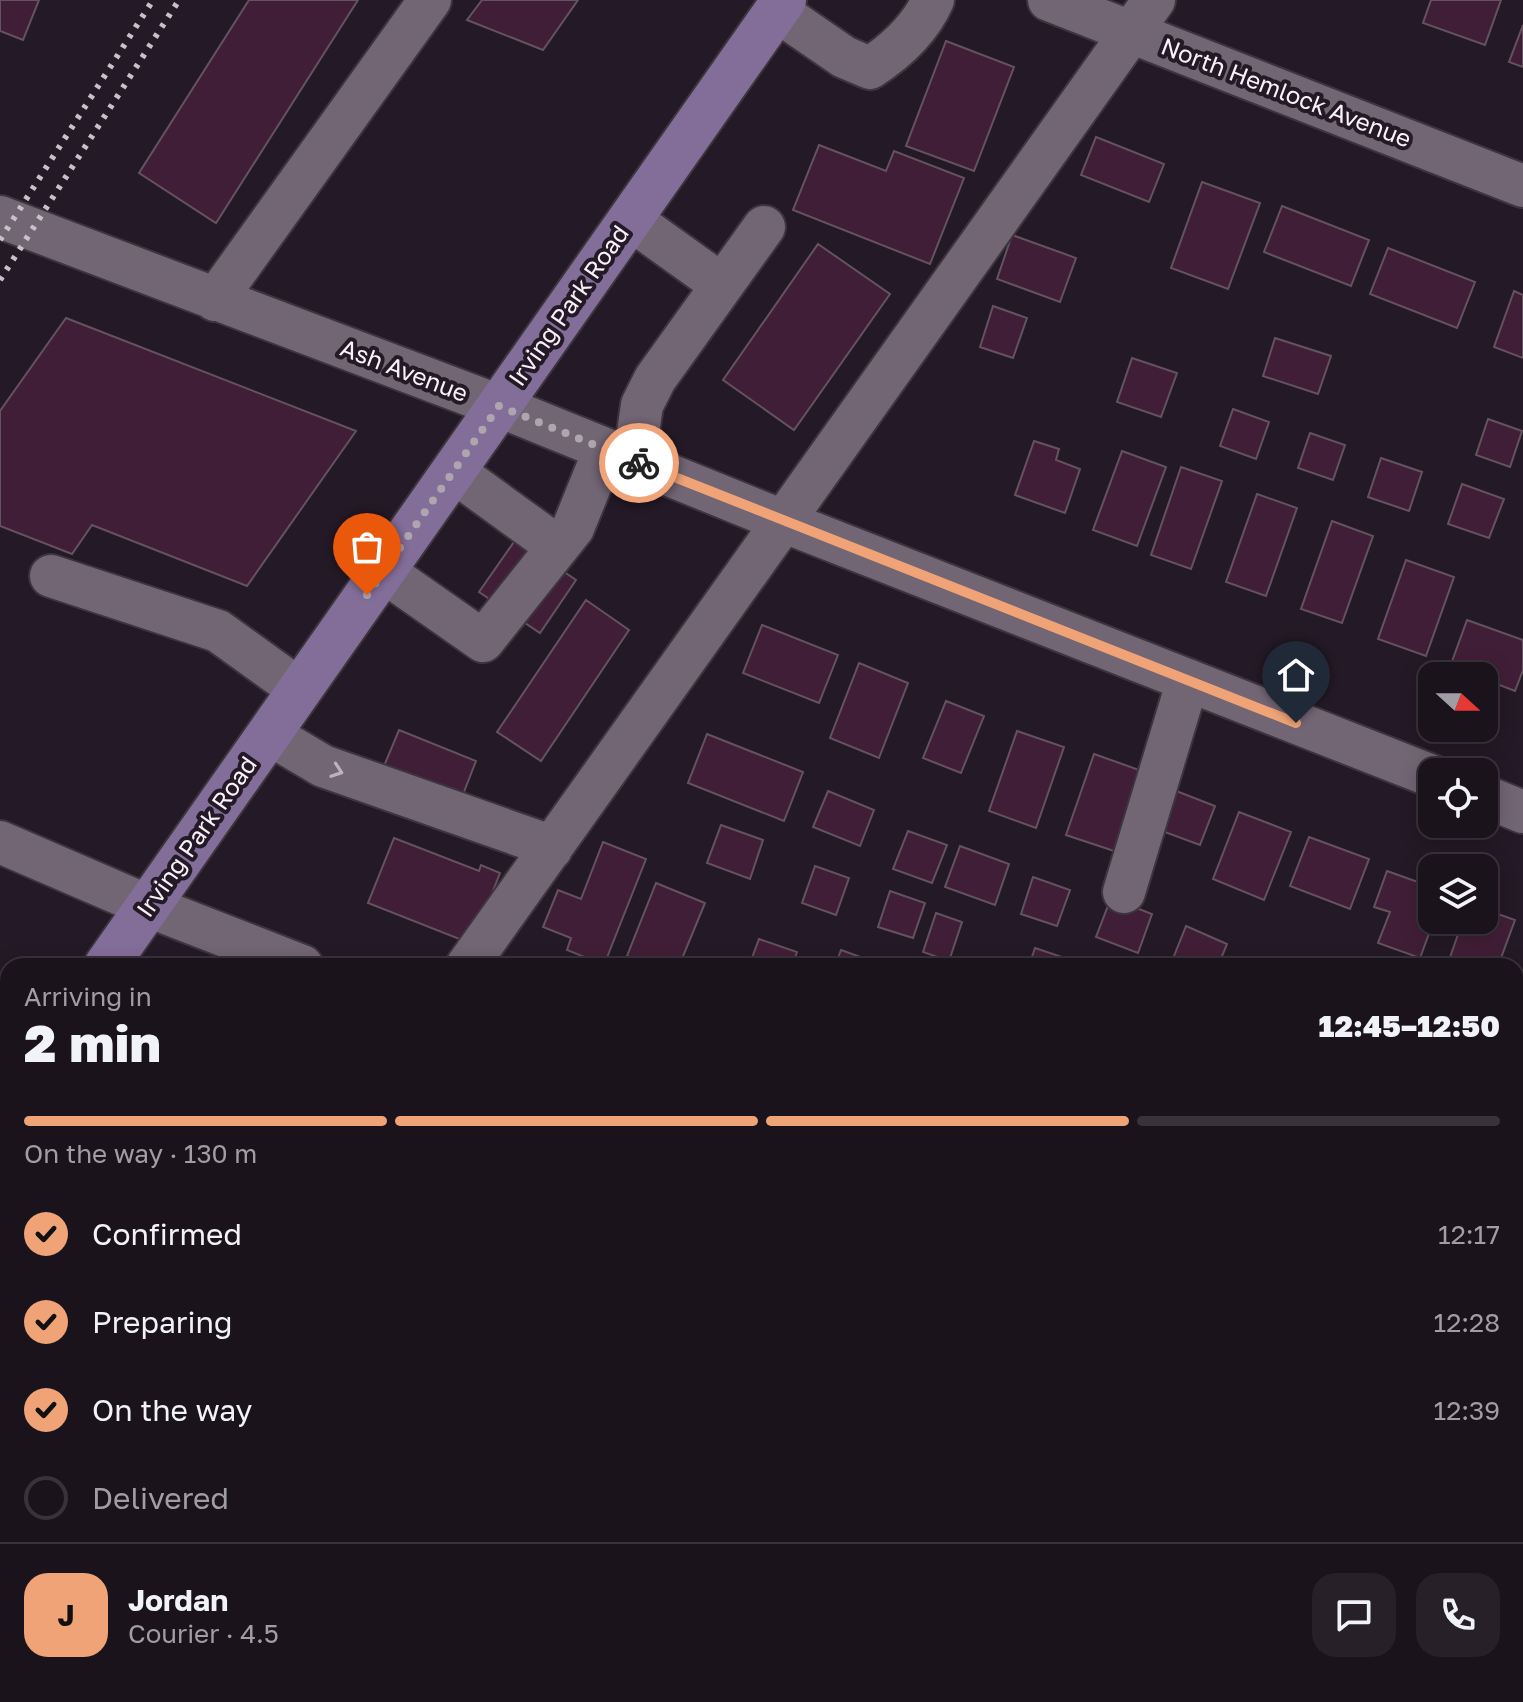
<!DOCTYPE html>
<html lang="en">
<head>
<meta charset="utf-8">
<style>
  body { margin:0; font-family:"Golos Text",sans-serif; background:#282029; color:#f1f3f6; height:100vh; display:flex; flex-direction:column; font-size:30px; white-space:nowrap }
  * { box-sizing:border-box; margin:0 }
  p { font-size:26px; color:#a09ea3 }
  .icon { flex:none; width:44px; height:44px; fill:none; stroke:currentColor; stroke-width:2; stroke-linecap:round; stroke-linejoin:round }
  .map { position:relative; flex:1; overflow:hidden }
  .panel { position:absolute; left:0px; top:958px; width:1524px; height:744px; display:flex; flex-direction:column; background:#1b131c; border-radius:24px 24px 0 0; box-shadow:0 4px 20px #0003,0 0 0 2px #39323b }
  .panel>* { flex:none }
  .needle { width:52px; rotate:111deg }
  .fabs { position:absolute; left:1418px; top:662px; display:grid; gap:16px }
  .fabs a { display:grid; place-items:center; width:80px; height:80px; border-radius:16px; background:#1b131c; box-shadow:0 4px 20px #0003,0 0 0 2px #39323b; font-size:40px }
  .pin { position:absolute; display:grid; place-items:center; width:68px; height:68px; color:#fff; margin:-82px -34px; border-radius:50% 50% 50% 0; rotate:-45deg; box-shadow:0 0 8px #0007 }
  .pin .icon { rotate:45deg }
  .courier { position:absolute; display:grid; place-items:center; width:80px; height:80px; margin:-40px; border:6px solid #efa376; border-radius:50%; background:#fff; color:#222; box-shadow:0 2px 10px #0007 }
  .overview em { font-style:normal; font-weight:800 }
  .overview div { display:flex; flex-direction:column-reverse }
  .overview { display:flex; align-items:center; justify-content:space-between; height:136px; padding:0 24px }
  h1 { font-size:52px; font-weight:800; line-height:60px }
  .bar { display:grid; grid-template-columns:repeat(4,1fr); gap:12px 8px; align-content:center; height:96px; padding:0 24px }
  .bar i { height:10px; border-radius:6px; background:#39323b }
  .bar .selected { background:#efa376 }
  .bar p { grid-column:span 4 }
  .line { display:flex; align-items:center; gap:20px; padding:0 24px; border-top:2px solid #39323b }
  .line div { flex:1 }
  .round { display:grid; place-items:center; flex:none; width:84px; height:84px; border-radius:24px; background:#282029 }
  ol { padding:0 24px; list-style:none }
  li { display:flex; align-items:center; gap:24px; height:88px }
  li p { margin-inline-start:auto }
  li .icon { padding:8px; border-radius:50%; background:#efa376; color:#111; stroke-width:4 }
  li:last-child { color:#a09ea3 }
  li i { width:44px; height:44px; border:4px solid #39323b; border-radius:50% }
  .map>svg:first-child { display:block }
  .building { fill:#411e37; stroke:#64535e; stroke-width:2 }
  .lines { fill:none; stroke-linecap:round; stroke-linejoin:round }
  .minor-casing { stroke:#3c343e; stroke-width:46 }
  .major-casing { stroke:#3c343e; stroke-width:48 }
  .minor { stroke:#726574; stroke-width:42 }
  .major { stroke:#836e9a; stroke-width:44 }
  .rail { stroke:#c9c1ca; stroke-width:6; stroke-dasharray:4 8; stroke-linecap:butt }
  .oneway { stroke:#bcb2bd }
  .done { stroke:#aea5af; stroke-width:8; stroke-dasharray:0 14.4 }
  .route { stroke:#efa376; stroke-width:10 }
  .labels { text-anchor:middle; stroke-width:8; stroke-linejoin:round; paint-order:stroke }
  .street-label { font-size:24px; fill:#f8f1f9; stroke:#241926 }
</style>
</head>
<body>
<div class="map">
<svg width="1523" height="1702" viewBox="0 0 1523 1702">
  <rect width="100%" height="100%" fill="#241926"/>
  <path class="building" d="M 0,0 L 39,0 L 23,40 L 0,31 Z
    M 249,0 L 358,0 L 216,223 L 139,173 Z
    M 482,0 L 578,0 L 543,50 L 467,20 Z
    M 1431,0 L 1501,0 L 1485,45 L 1423,23 Z
    M 1523,25 L 1523,67 L 1509,62 Z
    M 946,41 L 1014,67 L 974,171 L 906,146 Z
    M 1096,137 L 1164,164 L 1149,202 L 1081,175 Z
    M 819,145 L 886,171 L 894,151 L 964,178 L 930,264 L 793,210 Z
    M 1202,182 L 1260,203 L 1228,289 L 1171,268 Z
    M 1282,206 L 1369,240 L 1351,286 L 1264,252 Z
    M 1012,235 L 1076,258 L 1060,302 L 997,279 Z
    M 818,244 L 890,294 L 794,430 L 723,380 Z
    M 1388,248 L 1475,282 L 1457,328 L 1370,294 Z
    M 1514,291 L 1523,295 L 1523,358 L 1494,347 Z
    M 993,306 L 1027,318 L 1013,358 L 980,347 Z
    M 66,318 L 356,431 L 247,586 L 92,525 L 72,554 L 0,526 L 0,411 Z
    M 1275,338 L 1331,356 L 1318,394 L 1263,376 Z
    M 1132,358 L 1177,373 L 1161,417 L 1117,402 Z
    M 1233,409 L 1269,422 L 1256,459 L 1220,446 Z
    M 1488,419 L 1522,431 L 1510,467 L 1476,455 Z
    M 1310,433 L 1345,445 L 1333,480 L 1298,468 Z
    M 1034,441 L 1059,449 L 1056,460 L 1080,469 L 1065,513 L 1015,495 Z
    M 1122,451 L 1166,467 L 1137,546 L 1093,530 Z
    M 1381,458 L 1422,472 L 1409,511 L 1368,497 Z
    M 1181,467 L 1222,481 L 1191,569 L 1151,555 Z
    M 1462,484 L 1504,499 L 1489,538 L 1448,524 Z
    M 1257,494 L 1297,508 L 1266,596 L 1226,582 Z
    M 1332,521 L 1373,536 L 1342,623 L 1301,609 Z
    M 516,539 L 576,580 L 540,633 L 479,592 Z
    M 1406,560 L 1454,577 L 1426,656 L 1378,639 Z
    M 586,600 L 629,630 L 541,761 L 497,732 Z
    M 1467,620 L 1523,640 L 1523,670 L 1515,691 L 1484,679 L 1484,676 L 1475,676 L 1450,667 Z
    M 762,625 L 838,655 L 819,703 L 743,673 Z
    M 859,663 L 908,683 L 879,758 L 830,738 Z
    M 946,701 L 984,716 L 961,773 L 923,758 Z
    M 399,730 L 476,761 L 462,797 L 384,766 Z
    M 1017,731 L 1064,747 L 1036,828 L 989,811 Z
    M 707,734 L 803,772 L 784,821 L 688,783 Z
    M 1094,754 L 1142,771 L 1114,851 L 1066,835 Z
    M 1166,787 L 1215,806 L 1200,845 L 1151,827 Z
    M 828,791 L 874,810 L 860,846 L 813,827 Z
    M 1239,812 L 1291,832 L 1264,900 L 1213,879 Z
    M 721,825 L 763,840 L 750,879 L 707,863 Z
    M 908,831 L 947,845 L 932,883 L 893,869 Z
    M 1309,837 L 1369,859 L 1350,909 L 1290,886 Z
    M 394,838 L 479,871 L 481,865 L 500,873 L 472,944 L 368,903 Z
    M 603,842 L 646,859 L 604,965 L 567,950 L 571,938 L 543,927 L 558,890 L 581,899 Z
    M 960,846 L 1009,864 L 995,905 L 945,887 Z
    M 815,866 L 849,878 L 836,915 L 802,903 Z
    M 1387,871 L 1432,887 L 1434,920 L 1420,958 L 1378,943 L 1390,912 L 1374,907 Z
    M 1033,877 L 1070,890 L 1057,926 L 1021,914 Z
    M 656,883 L 705,903 L 679,966 L 651,966 L 627,956 Z
    M 890,891 L 925,903 L 913,938 L 878,927 Z
    M 1111,898 L 1152,914 L 1138,953 L 1096,937 Z
    M 1484,909 L 1515,920 L 1498,966 L 1447,966 L 1463,920 L 1484,920 Z
    M 936,913 L 962,922 L 949,961 L 923,952 Z
    M 1186,926 L 1227,944 L 1218,966 L 1170,966 Z
    M 759,939 L 797,952 L 792,966 L 749,966 Z
    M 1035,948 L 1077,962 L 1075,966 L 1029,966 Z
    M 841,950 L 880,964 L 879,966 L 835,966 Z
    M 1516,1244 L 1523,1246 L 1523,1313 L 1516,1310 Z
    M 0,1532 L 8,1535 L 8,1612 L 0,1608 Z
    M 1516,1537 L 1523,1540 L 1523,1601 L 1516,1598 Z
    M 208,1694 L 354,1694 L 351,1702 L 205,1702 Z
    M 404,1694 L 457,1694 L 454,1702 L 402,1702 Z
    M 932,1694 L 966,1694 L 963,1702 L 952,1702 Z
    M 1033,1694 L 1053,1694 L 1074,1702 L 1030,1702 Z
    M 1152,1694 L 1165,1694 L 1177,1698 L 1176,1702 L 1150,1702 Z
    M 1267,1694 L 1302,1694 L 1308,1696 L 1306,1702 L 1264,1702 Z"/>
  <g class="lines">
    <g class="minor-casing">
      <path id="minor" d="M 1049,0 L 1523,186
        M 777,11 L 844,57 L 870,68 C 896,51 920,29 933,0
        M 0,217 L 499,406 L 785,522 L 1432,776
        M 630,219 L 722,285
        M 215,300 L 430,0
        M 634,461 L 642,405 L 655,379 L 764,227
        M 453,471 L 558,547
        M 383,571 L 483,641 L 573,528 L 605,449
        M 51,576 L 218,631 L 300,690
        M 269,734 L 323,766 L 536,841 L 551,849
        M 1484,796 L 1523,812
        M 0,842 L 148,906 L 302,966
        M 1124,892 L 1188,680
        M 467,966 L 1154,0
        M 0,1047 L 8,1052
        M 1516,1437 L 1523,1440
        M 0,1448 L 8,1451
        M 0,1636 L 8,1639
        M 617,1694 L 637,1702
        M 110,1702 L 113,1694"/>
    </g>
    <g class="major-casing">
      <path id="major" d="M 106,966 L 784,0
        M 0,1118 L 8,1107"/>
    </g>
    <use href="#minor" class="minor"/>
    <use href="#major" class="major"/>
    <path class="rail" d="M 0,240 L 153,0
      M 0,280 L 179,0"/>
  </g>
  <defs><path id="oneway-chevron" d="M-2-3.5L2.5 0L-2 3.5" fill="none" stroke-width="1.6" stroke-linecap="round" stroke-linejoin="round" transform="scale(2)"/></defs>
  <use class="oneway" href="#oneway-chevron" transform="translate(337 771) rotate(19)"/>
  <g class="lines">
    <path class="done" d="M 367,595 L 499,406 L 639,463"/>
    <path class="route" d="M 639,463 L 1296,723"/>
  </g>
  <g class="labels">
    <g class="street-label">
      <text transform="translate(1286 93) rotate(21)" y="8">North Hemlock Avenue</text>
      <text transform="translate(569 306) rotate(-55)" y="8">Irving Park Road</text>
      <text transform="translate(404 371) rotate(21)" y="8">Ash Avenue</text>
      <text transform="translate(197 837) rotate(-55)" y="8">Irving Park Road</text>
    </g>
  </g>
</svg>
<div class="fabs">
<a><svg class="needle" viewBox="-14 -14 28 28"><path d="M0-13l5 13h-10z" fill="#e53935"/><path d="M0 13l5-13h-10z" fill="#a09ea3"/></svg></a>
<a><svg class="icon" aria-label="locate" viewBox="0 0 24 24"><circle cx="12" cy="12" r="6"/><path d="M12 2v4M12 18v4M2 12h4M18 12h4"/></svg></a>
<a><svg class="icon" aria-label="layers" viewBox="0 0 24 24"><path d="M12 4l9 5-9 5-9-5zM3 14l9 5 9-5"/></svg></a>
</div>
<div class="pin" style="left:367px;top:595px;background:#ea580c"><svg class="icon" aria-label="bag" viewBox="0 0 24 24"><path d="M5 8h14l-1 12H6zM9 8a3 3 0 0 1 6 0"/></svg></div>
<div class="pin" style="left:1296px;top:723px;background:#1f2937"><svg class="icon" aria-label="home" viewBox="0 0 24 24"><path d="M3 11l9-7 9 7M6 9v11h12V9"/></svg></div>
<div class="courier" style="left:639px;top:463px"><svg class="icon" aria-label="bike" viewBox="0 0 24 24"><circle cx="6" cy="16" r="4"/><circle cx="18" cy="16" r="4"/><path d="M6 16l4-8h5l3 8M10 8l3 8H6M13 5h3"/></svg></div>
<section class="panel">
<div class="overview"><div><h1>2 min</h1><p>Arriving in</p></div><em>12:45–12:50</em></div>
<div class="bar"><i class="selected"></i><i class="selected"></i><i class="selected"></i><i></i><p>On the way · 130 m</p></div>
<ol>
<li><svg class="icon" aria-label="check" viewBox="0 0 24 24"><path d="M5 12l5 5 9-10"/></svg>Confirmed<p>12:17</p></li>
<li><svg class="icon" aria-label="check" viewBox="0 0 24 24"><path d="M5 12l5 5 9-10"/></svg>Preparing<p>12:28</p></li>
<li><svg class="icon" aria-label="check" viewBox="0 0 24 24"><path d="M5 12l5 5 9-10"/></svg>On the way<p>12:39</p></li>
<li><i></i>Delivered</li>
</ol>
<div class="line" style="height:144px"><b class="round" style="background:#efa376;color:#111">J</b><div><b>Jordan</b><p>Courier · 4.5</p></div><a class="round"><svg class="icon" aria-label="chat" viewBox="0 0 24 24"><path d="M4 5h16v11H9l-5 4z"/></svg></a><a class="round"><svg class="icon" aria-label="phone" viewBox="0 0 24 24"><path d="M5 4h4l2 5-3 2q2 4 5 5l2-3 5 2v4C11 20 4 13 5 4z"/></svg></a></div>
</section>
</div>
</body>
</html>
